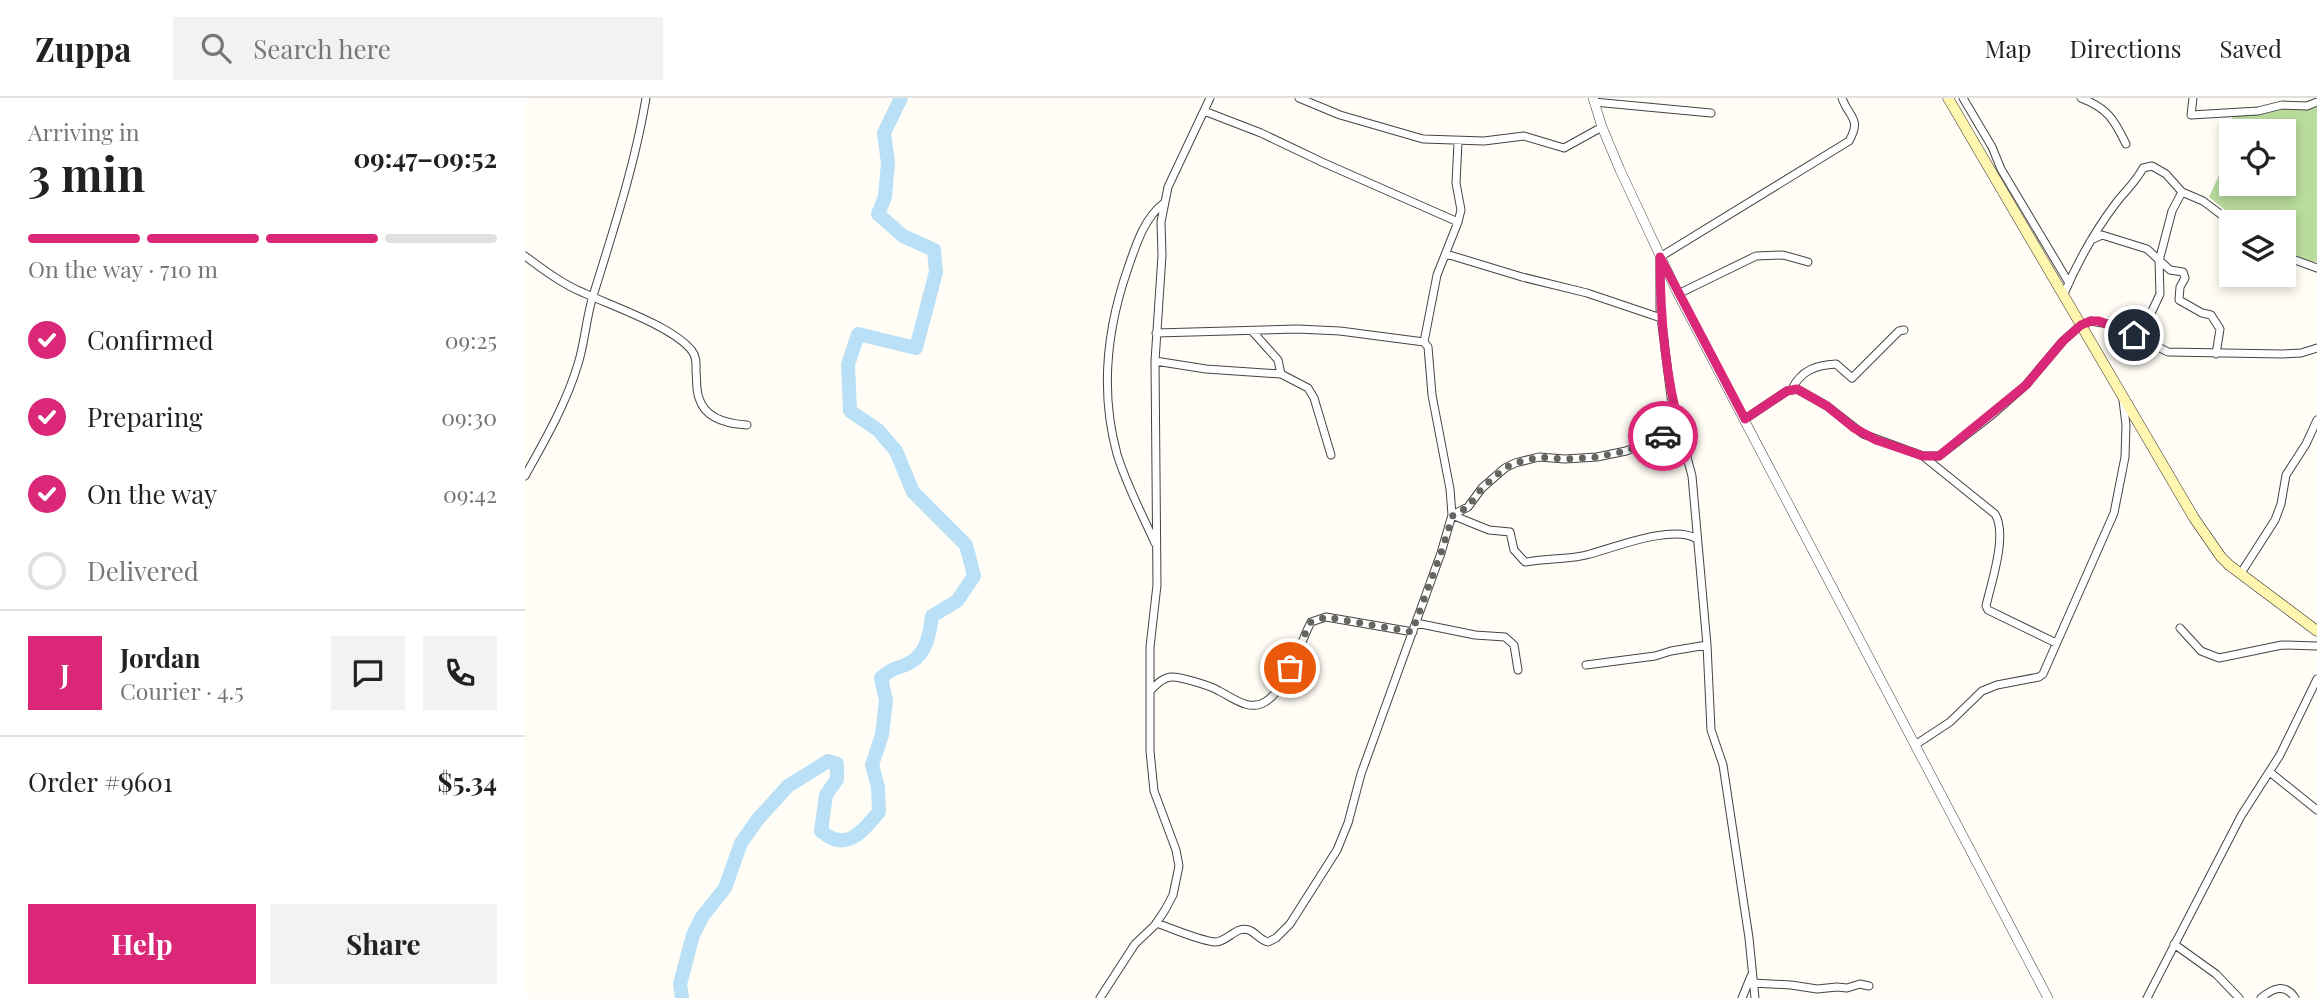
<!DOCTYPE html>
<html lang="en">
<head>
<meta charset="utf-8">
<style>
  body { margin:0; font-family:"Playfair Display",serif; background:#f2f2f2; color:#222; height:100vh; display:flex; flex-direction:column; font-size:26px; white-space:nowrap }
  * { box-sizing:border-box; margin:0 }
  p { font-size:23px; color:#767676 }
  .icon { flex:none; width:38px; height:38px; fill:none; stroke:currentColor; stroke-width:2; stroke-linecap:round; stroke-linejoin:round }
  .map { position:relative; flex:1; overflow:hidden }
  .panel { display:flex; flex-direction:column; background:#fff; width:525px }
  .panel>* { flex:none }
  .tools { position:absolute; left:1694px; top:21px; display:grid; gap:14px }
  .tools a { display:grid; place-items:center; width:77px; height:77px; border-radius:0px; background:#fff; box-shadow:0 4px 10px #0003; font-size:35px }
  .pin { position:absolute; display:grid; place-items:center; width:60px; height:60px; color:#fff; margin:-30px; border:4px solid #fff; border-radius:50%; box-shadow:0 2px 7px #0007 }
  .courier { position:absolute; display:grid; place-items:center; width:70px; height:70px; margin:-35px; border:5px solid #db2777; border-radius:50%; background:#fff; color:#222; box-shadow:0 2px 9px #0007 }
  .headline em { font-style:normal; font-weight:700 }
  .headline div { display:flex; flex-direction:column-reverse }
  .headline { display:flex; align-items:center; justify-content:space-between; height:119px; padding:0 28px }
  h1 { font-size:46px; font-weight:700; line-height:52px }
  .bar { display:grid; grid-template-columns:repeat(4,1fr); gap:10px 7px; align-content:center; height:84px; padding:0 28px }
  .bar i { height:9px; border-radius:5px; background:#e0e0e0 }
  .bar .selected { background:#db2777 }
  .bar p { grid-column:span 4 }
  .line { display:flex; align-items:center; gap:18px; padding:0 28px; border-top:2px solid #e0e0e0 }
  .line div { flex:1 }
  .round { display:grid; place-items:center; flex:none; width:74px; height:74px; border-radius:0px; background:#f2f2f2 }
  ol { padding:0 28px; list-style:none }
  li { display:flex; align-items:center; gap:21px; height:77px }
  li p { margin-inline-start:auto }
  li .icon { padding:7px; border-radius:50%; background:#db2777; color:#fff; stroke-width:4 }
  li:last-child { color:#767676 }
  li i { width:38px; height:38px; border:4px solid #e0e0e0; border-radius:50% }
  .button { display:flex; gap:14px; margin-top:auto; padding:14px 28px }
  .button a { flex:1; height:80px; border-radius:0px; background:#db2777; color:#fff; font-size:28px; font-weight:700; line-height:80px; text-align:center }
  .button a+a { background:#f2f2f2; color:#222 }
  header { display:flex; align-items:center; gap:42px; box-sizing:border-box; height:98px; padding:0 35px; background:#fff; border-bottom:2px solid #e0e0e0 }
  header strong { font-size:33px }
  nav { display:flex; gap:38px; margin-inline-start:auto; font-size:24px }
  .search { width:490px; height:63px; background:#f2f2f2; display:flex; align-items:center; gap:18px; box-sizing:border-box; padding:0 24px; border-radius:0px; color:#767676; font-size:26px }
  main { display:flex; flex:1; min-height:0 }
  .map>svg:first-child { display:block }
  .forest { fill:#b9dc9c; fill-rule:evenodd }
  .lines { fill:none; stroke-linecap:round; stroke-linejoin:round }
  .river { stroke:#b9e0f7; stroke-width:14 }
  .minor-casing { stroke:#444; stroke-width:9 }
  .tertiary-casing { stroke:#444; stroke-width:10 }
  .secondary-casing { stroke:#333; stroke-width:11 }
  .minor { stroke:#fff; stroke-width:7 }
  .tertiary { stroke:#fff; stroke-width:9 }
  .secondary { stroke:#fff6b0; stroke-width:10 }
  .done { stroke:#646461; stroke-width:7; stroke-dasharray:0 12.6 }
  .route { stroke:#db2777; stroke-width:9 }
</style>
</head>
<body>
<header>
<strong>Zuppa</strong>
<div class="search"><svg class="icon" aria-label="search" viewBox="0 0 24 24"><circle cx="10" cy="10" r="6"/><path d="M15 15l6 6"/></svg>Search here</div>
<nav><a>Map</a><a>Directions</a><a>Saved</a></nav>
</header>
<main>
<section class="panel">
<div class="headline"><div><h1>3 min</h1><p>Arriving in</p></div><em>09:47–09:52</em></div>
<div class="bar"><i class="selected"></i><i class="selected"></i><i class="selected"></i><i></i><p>On the way · 710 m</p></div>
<ol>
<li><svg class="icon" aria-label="check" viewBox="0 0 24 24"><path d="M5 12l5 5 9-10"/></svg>Confirmed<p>09:25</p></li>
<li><svg class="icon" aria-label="check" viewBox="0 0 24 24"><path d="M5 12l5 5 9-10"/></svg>Preparing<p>09:30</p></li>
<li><svg class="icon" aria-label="check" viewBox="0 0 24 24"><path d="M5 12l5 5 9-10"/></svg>On the way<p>09:42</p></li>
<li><i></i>Delivered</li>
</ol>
<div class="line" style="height:126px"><b class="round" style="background:#db2777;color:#fff">J</b><div><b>Jordan</b><p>Courier · 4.5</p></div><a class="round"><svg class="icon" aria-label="chat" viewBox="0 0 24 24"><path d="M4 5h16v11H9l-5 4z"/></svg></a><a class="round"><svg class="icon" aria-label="phone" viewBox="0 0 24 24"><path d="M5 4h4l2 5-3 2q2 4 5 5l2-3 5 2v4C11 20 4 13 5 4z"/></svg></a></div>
<div class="line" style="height:91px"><div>Order #9601</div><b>$5.34</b></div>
<div class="button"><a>Help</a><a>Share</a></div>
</section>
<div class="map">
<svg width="1792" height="900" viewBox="0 0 1792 900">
  <rect width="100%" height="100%" fill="#fffdf5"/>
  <path class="forest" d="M 1792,8 L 1792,164 L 1782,163 L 1759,151 L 1759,124 L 1715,124 L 1684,99 L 1696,73 L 1708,17 ZM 1706,33 L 1759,33 L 1759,86 L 1706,86 Z"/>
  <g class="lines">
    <path class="river" d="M 157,900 L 155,886 L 168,837 L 177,819 L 200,790 L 216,745 L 233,721 L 263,688 L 303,663 L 312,666 L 312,681 L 301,697 L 296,733 C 321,755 337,734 354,714 L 353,689 L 347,667 L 357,637 L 361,602 L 356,580 C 370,567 373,572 386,564 C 402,555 405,534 407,518 L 432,503 L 449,478 L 441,447 L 388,394 L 371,353 L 353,332 L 325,313 L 323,267 L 333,236 L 391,250 L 411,174 L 409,152 L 378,138 L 353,116 L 360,99 L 363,65 L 359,35 L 376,0"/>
    <g class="minor-casing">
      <path id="minor" d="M 774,0 L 815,17 L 898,41 L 959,43 L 999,38 L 1039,50 L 1077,29
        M 1438,0 L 1467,49 L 1476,71 L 1544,185
        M 1556,0 C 1582,10 1589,21 1601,46
        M 1668,0 L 1666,17 L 1733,13 L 1757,7 L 1782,8 L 1792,4
        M 1069,4 L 1186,15
        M 679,13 L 736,35 L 799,65 L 933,124
        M 1657,94 L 1678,103 L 1706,124
        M 1566,142 L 1577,137 L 1622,151 L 1645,172 L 1658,174 L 1660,180 L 1655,189 L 1654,202 L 1677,215 L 1686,217 L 1695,231 L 1691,256
        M 921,156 L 997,179 L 1062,195 L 1136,220
        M 0,158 C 19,172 37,186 59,195 C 87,208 149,229 167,253 C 172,259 171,267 171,274 C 172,282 171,293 174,300 C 180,321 204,326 222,327
        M 1759,158 L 1792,170
        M 1153,196 L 1231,158 L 1258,157 L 1283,164
        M 1538,198 C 1552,165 1569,134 1591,105 C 1600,93 1611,84 1618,70 L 1627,68 L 1641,76 L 1657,94 L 1647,113 L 1634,163 L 1635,196 L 1620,228 L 1609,237
        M 727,233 L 753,262 L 756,276 L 783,290 L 789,300 L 806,357
        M 899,244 L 912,177 L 933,124 L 936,112 L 931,85 L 933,44
        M 630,263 L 681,271 L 756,276
        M 1267,291 C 1276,272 1292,267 1311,266 L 1327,280 L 1374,233 L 1379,232
        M 1220,321 L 1262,293 L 1272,291 L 1302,308 L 1338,336 L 1398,358 L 1470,416 C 1483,437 1466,485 1461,508 L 1463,512 L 1531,545
        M 1398,358 L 1414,358 L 1467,317 L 1501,287 L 1538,243 L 1556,227 L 1566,223 L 1589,227 L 1643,254 L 1757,256 L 1776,255 L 1792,250
        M 0,378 C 20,342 41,306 53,266 C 60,244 61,220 68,198 C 88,133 110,67 121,0
        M 927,417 L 964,432 L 985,434 L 989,452 L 1000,464 C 1006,464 1011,462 1016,462 C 1033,460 1049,461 1065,456 C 1091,449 1148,426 1172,441
        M 927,417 L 943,409 L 957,390 L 980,370 L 990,365 L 1014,359 L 1040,361 L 1072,359 L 1101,353 L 1155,331
        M 630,445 C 617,416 601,386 592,356 C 575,294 582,230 603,170 C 611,147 619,120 639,105
        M 1716,475 L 1750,422 L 1756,406 L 1761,377 L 1781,346 L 1792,322
        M 891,525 L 950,537 L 980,539 L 989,547 L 993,572
        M 1655,530 L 1676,553 L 1694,560 L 1757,547 L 1792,548
        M 1061,567 L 1130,558 L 1146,553 L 1182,547
        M 625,593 C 631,587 638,579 647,579 C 656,579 687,588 694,593 C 707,599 724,614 740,604 C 763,590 774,547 786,524 L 801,519 L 888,534
        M 1390,647 L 1425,624 L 1457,593 L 1472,587 L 1514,579 L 1518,576 L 1589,415 L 1600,359 L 1601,327 L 1598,302
        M 1746,675 L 1792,712
        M 631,825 C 649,831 670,841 689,844 C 702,845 711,827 724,832 C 731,835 735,842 743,844 L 751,840 L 765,826 L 812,752 L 823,725 L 836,676 L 916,455 L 927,417 L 925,391 L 907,297 L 903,249 L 899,244 L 815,233 L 772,231 L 631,235
        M 1649,846 L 1691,876 L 1714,900
        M 1228,885 L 1266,887 L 1292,891 L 1312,889 L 1322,890 L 1335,886 L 1344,888
        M 575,900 L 610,846 L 630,827 L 640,812 L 648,797 L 654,768 L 651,752 L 629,693 L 625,653 L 625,549 L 632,487 L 630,263 L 637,157 L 636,124 L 643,89 L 685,0
        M 1217,900 L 1226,878
        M 1230,900 L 1224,840 L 1198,667 L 1186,632 L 1182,547 L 1167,378 L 1146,299 L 1135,211 L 1135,159 L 1324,43 C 1337,20 1324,20 1317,0
        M 1622,900 L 1716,718 L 1755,657 L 1792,581
        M 1736,900 C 1748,890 1760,885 1770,900"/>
    </g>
    <g class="tertiary-casing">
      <path id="tertiary" d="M 1068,0 L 1077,29 L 1095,72 L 1153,196 L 1523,900"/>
    </g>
    <g class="secondary-casing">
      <path id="secondary" d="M 1423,0 L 1669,420 L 1696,459 L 1704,467 L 1792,533"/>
    </g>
    <use href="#minor" class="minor"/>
    <use href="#tertiary" class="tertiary"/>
    <use href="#secondary" class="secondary"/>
  </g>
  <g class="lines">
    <path class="done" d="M 765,570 L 775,552 L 779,538 L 786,524 L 801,519 L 887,534 L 916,455 L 928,417 L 943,409 L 957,390 L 980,370 L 990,365 L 1014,359 L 1040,361 L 1072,359 L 1101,353 L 1138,338"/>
    <path class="route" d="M 1138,338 L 1155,331 C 1140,276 1135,217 1135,159 L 1220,321 L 1262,293 L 1272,291 L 1302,308 L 1329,330 L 1351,342 L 1398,358 L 1414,358 L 1501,287 L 1538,243 L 1556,227 L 1566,223 L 1574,223 L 1609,237"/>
  </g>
</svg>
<div class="tools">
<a><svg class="icon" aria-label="locate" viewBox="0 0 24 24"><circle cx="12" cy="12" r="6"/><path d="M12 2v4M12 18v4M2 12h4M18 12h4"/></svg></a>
<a><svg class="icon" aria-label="layers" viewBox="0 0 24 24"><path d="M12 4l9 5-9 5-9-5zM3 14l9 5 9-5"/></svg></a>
</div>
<div class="pin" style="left:765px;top:570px;background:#ea580c"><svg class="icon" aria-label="bag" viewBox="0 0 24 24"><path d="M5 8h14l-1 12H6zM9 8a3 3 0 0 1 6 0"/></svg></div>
<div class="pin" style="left:1609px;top:237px;background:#1f2937"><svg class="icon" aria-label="home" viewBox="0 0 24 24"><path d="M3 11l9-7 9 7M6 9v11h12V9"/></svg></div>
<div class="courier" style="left:1138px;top:338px"><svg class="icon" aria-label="car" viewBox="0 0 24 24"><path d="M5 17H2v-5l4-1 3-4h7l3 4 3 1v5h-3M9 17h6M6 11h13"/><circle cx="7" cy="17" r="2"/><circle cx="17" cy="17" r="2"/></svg></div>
</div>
</main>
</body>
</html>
